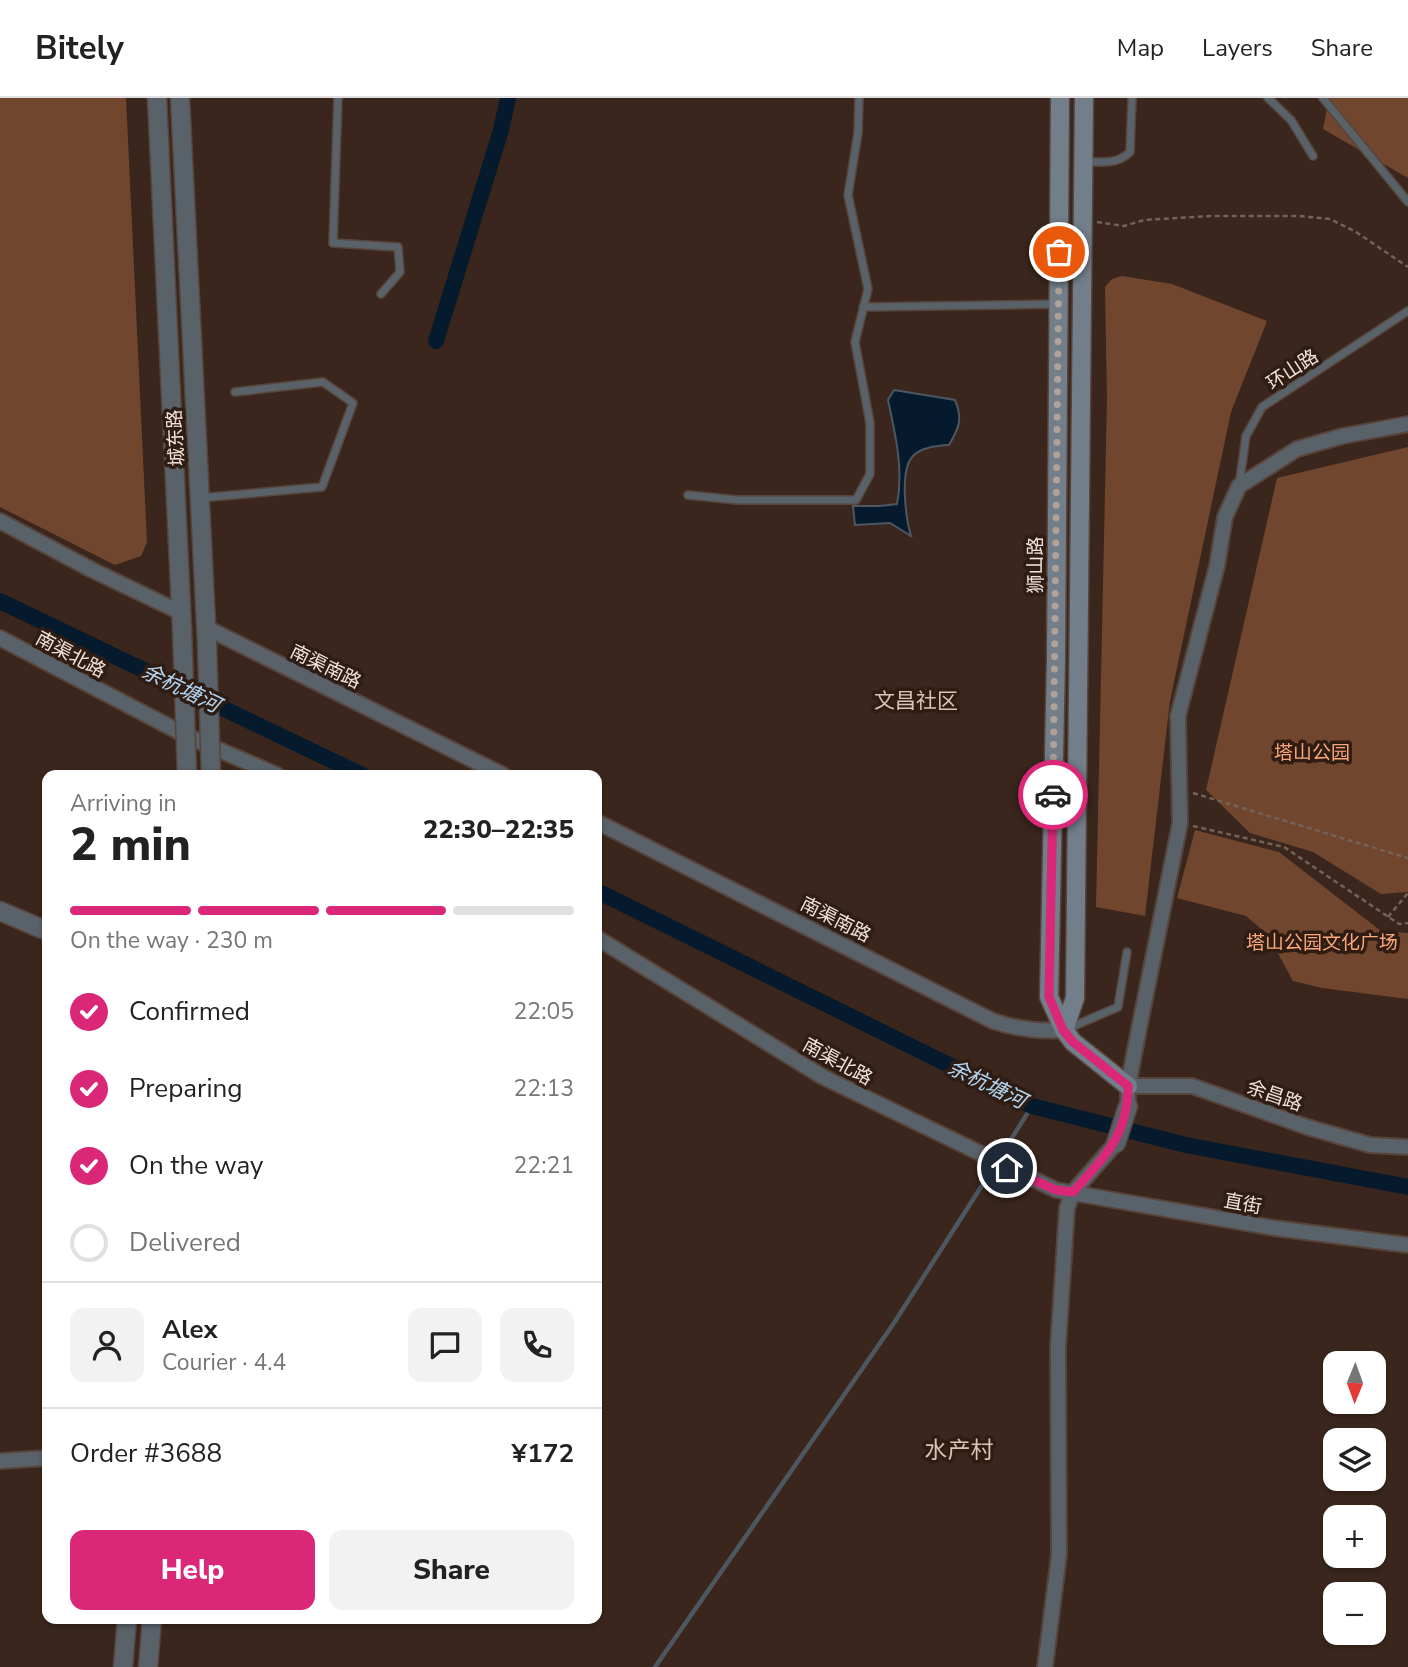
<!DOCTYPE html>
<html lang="en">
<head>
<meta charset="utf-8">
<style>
  body { margin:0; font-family:"Nunito Sans","Noto Sans SC",sans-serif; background:#f2f2f2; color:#222; height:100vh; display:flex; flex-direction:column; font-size:26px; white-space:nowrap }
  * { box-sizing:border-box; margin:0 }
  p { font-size:23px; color:#767676 }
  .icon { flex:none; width:38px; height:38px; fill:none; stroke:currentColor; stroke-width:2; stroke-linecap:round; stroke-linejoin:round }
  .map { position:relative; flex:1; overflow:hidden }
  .drawer { position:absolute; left:42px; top:672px; width:560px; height:854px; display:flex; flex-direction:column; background:#fff; border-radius:14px; box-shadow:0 2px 5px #0004 }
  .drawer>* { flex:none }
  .needle { width:46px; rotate:181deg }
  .buttons { position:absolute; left:1323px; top:1253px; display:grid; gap:14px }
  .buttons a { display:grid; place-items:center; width:63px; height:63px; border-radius:14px; background:#fff; box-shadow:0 2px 5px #0004; font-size:35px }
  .pin { position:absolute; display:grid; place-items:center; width:60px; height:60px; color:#fff; margin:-30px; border:4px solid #fff; border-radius:50%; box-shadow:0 2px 7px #0007 }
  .courier { position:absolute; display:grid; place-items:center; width:70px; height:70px; margin:-35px; border:5px solid #db2777; border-radius:50%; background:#fff; color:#222; box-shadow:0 2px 9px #0007 }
  .summary em { font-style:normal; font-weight:800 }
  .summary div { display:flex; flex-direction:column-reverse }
  .summary { display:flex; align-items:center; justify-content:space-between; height:119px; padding:0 28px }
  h1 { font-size:46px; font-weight:800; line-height:52px }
  .bar { display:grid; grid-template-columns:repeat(4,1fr); gap:10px 7px; align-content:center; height:84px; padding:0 28px }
  .bar i { height:9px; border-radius:5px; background:#e0e0e0 }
  .bar .active { background:#db2777 }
  .bar p { grid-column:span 4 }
  .line { display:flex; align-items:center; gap:18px; padding:0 28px; border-top:2px solid #e0e0e0 }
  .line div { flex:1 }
  .round { display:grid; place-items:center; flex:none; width:74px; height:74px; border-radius:14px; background:#f2f2f2 }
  ol { padding:0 28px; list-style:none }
  li { display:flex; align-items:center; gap:21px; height:77px }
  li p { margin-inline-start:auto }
  li .icon { padding:7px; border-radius:50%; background:#db2777; color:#fff; stroke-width:4 }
  li:last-child { color:#767676 }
  li i { width:38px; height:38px; border:4px solid #e0e0e0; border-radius:50% }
  .action { display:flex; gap:14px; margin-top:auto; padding:14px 28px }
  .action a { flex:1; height:80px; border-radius:14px; background:#db2777; color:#fff; font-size:28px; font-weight:800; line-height:80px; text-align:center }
  .action a+a { background:#f2f2f2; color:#222 }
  header { display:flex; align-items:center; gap:42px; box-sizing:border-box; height:98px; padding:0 35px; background:#fff; border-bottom:2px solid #e0e0e0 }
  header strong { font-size:33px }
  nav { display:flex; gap:38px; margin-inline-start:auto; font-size:24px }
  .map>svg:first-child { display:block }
  .green { fill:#71462f }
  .water { fill:#051b2d; stroke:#4c5762; stroke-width:2 }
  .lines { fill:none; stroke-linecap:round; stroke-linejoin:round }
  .stream { stroke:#4c5762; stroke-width:4.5 }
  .canal { stroke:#051b2d; stroke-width:16 }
  .service-casing { stroke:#57443b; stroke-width:10 }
  .minor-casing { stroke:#57443b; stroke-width:18 }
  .tertiary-casing { stroke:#57443b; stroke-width:21 }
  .secondary-casing { stroke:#57443b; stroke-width:21 }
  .path { stroke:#746259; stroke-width:2.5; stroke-dasharray:5 3.5; stroke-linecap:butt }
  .service { stroke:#596169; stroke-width:7 }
  .minor { stroke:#596169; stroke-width:14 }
  .tertiary { stroke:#596169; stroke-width:18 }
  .secondary { stroke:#727f8b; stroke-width:18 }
  .tertiary-bridge-casing { stroke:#57443b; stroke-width:21; stroke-linecap:butt }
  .tertiary-bridge { stroke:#596169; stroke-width:18 }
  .done { stroke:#b0a199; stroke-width:7; stroke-dasharray:0 12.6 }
  .route { stroke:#db2777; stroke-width:9 }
  .labels { text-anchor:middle; stroke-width:7; stroke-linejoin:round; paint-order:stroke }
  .street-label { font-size:19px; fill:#f0e3dc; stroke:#2f1c12 }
  .park-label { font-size:19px; fill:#fba77b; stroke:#2f1c12 }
  .water-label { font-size:21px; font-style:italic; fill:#b2d5f4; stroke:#2f1c12 }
  .neighbourhood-label { font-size:21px; fill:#ddc2b5; stroke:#2f1c12 }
  .quarter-label { font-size:23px; fill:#ddc2b5; stroke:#2f1c12 }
</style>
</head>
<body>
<header>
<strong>Bitely</strong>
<nav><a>Map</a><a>Layers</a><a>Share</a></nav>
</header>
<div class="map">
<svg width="1408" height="1569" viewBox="0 0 1408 1569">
  <rect width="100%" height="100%" fill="#3a261c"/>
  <path class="green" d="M 0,0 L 126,0 L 147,444 L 141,458 L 115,467 L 0,409 Z
    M 1329,0 L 1408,0 L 1408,80 L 1323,31 Z
    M 1122,178 L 1172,186 L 1267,223 L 1231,314 L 1170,603 L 1145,818 L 1096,809 L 1107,302 L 1105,189 L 1112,181 Z
    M 1408,349 L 1408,794 L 1381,796 L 1313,754 L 1250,735 L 1206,692 L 1277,380 Z
    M 1195,732 L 1279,754 L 1381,833 L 1408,835 L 1408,901 L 1322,890 L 1293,883 L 1268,837 L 1246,818 L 1177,800 Z"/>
  <path class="water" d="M 894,292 L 955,302 C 963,321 959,330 949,347 C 937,348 921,349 913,358 C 899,372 906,421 911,438 L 890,425 L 855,427 L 853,408 L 880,408 L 897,406 C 904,371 895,335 888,302 Z"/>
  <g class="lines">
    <path class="stream" d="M 1003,1054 L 1032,1008
      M 655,1569 L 894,1225 L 990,1075"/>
    <path class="canal" d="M 436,243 L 501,32 L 508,0
      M 0,503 L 362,677
      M 597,793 L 1032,1008 L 1186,1047 L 1408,1089"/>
    <g class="service-casing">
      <path id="service" d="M 338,0 L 333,145 L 398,149 L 400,174 L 381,196
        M 1268,0 L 1291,22 L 1313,58
        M 1323,0 L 1408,104
        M 1084,63 C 1101,64 1117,67 1130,54 L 1132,0
        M 863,209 L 1059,206
        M 1239,388 L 1246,338 L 1262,309 L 1408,213
        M 688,397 L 737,402 L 856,402 L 870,376 L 870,325 L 855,244 L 868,191 L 848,97 L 858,35 L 859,0
        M 199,400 L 322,389 L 353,305 L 323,284 L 235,294
        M 1067,931 L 1118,909 L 1127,854"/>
    </g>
    <g class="minor-casing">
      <path id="minor" d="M 0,423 L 92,472 L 182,515
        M 207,530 L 503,677
        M 0,540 L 187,638 L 277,677
        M 597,724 L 993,923 C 1017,931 1039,934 1064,932
        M 597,840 L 823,979 L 1056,1092 L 1274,1130 L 1408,1147
        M 1128,988 L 1192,988 L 1307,1029 L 1370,1047 L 1408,1049
        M 1128,1008 L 1128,988 L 1139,931 L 1180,725 L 1178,618 L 1217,468 L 1225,419 L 1239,388 L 1297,351 L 1343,338 L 1408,326
        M 0,1363 L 47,1360
        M 1045,1569 L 1059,1457 L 1058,1250 L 1067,1110 L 1073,1094 L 1116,1045"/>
    </g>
    <g class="tertiary-casing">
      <path id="tertiary" d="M 157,0 L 182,531
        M 180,0 L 207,546
        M 0,813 L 47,833
        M 1116,1045 L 1128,1008
        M 123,1569 L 127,1521
        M 148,1569 L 152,1521"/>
    </g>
    <g class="secondary-casing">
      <path id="secondary" d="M 1060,0 L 1056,561 L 1049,899 L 1064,932 L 1073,944 L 1128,988
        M 1064,932 L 1075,900 L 1084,0"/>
    </g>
    <path class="path" d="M 1097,124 L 1124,128 L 1144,122 L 1211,118 L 1299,118 L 1330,121 L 1356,134 L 1408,169
      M 1193,695 L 1408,760
      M 1193,728 L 1284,749 L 1399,826 L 1408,825
      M 1388,819 L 1408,795"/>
    <use href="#service" class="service"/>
    <use href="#minor" class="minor"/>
    <use href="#tertiary" class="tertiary"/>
    <use href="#secondary" class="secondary"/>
    <g class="tertiary-bridge-casing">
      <path id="tertiary-bridge" d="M 182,531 L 187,677
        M 207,546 L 211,677"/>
    </g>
    <use href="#tertiary-bridge" class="tertiary-bridge"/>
  </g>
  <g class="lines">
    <path class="done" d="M 1053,697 L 1059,154"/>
    <path class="route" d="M 1007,1070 L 1056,1092 L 1073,1094 C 1104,1059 1128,1038 1128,988 L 1073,944 L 1063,932 L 1049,899 L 1053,697"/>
  </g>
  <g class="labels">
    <g class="street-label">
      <text transform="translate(1292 271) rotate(-33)" y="7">环山路</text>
      <text transform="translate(175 340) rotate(-93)" y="7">城东路</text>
      <text transform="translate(1035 467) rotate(-90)" y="7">狮山路</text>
      <text transform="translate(71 556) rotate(28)" y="7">南渠北路</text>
      <text transform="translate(326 568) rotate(26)" y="7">南渠南路</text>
      <text transform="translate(836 821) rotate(27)" y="7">南渠南路</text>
      <text transform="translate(838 963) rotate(29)" y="7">南渠北路</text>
      <text transform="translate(1275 997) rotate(19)" y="7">余昌路</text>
      <text transform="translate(1243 1105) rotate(10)" y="7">直街</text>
    </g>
    <g class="park-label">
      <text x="1312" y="661">塔山公园</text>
      <text x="1322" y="851">塔山公园文化广场</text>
    </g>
    <g class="water-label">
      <text transform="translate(181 590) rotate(26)" y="7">余杭塘河</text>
      <text transform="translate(987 986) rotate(26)" y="7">余杭塘河</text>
    </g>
    <g class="neighbourhood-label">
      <text x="916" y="610">文昌社区</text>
    </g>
    <g class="quarter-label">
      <text x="959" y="1360">水产村</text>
    </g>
  </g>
</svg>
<div class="buttons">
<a><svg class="needle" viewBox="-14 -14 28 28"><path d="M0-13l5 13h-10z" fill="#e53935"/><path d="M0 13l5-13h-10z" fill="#767676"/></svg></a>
<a><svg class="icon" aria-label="layers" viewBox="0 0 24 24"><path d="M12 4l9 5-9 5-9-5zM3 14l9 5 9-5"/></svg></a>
<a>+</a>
<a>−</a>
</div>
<div class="pin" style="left:1059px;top:154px;background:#ea580c"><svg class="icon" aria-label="bag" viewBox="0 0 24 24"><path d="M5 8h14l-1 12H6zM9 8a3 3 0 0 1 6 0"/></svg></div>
<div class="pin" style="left:1007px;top:1070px;background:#1f2937"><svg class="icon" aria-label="home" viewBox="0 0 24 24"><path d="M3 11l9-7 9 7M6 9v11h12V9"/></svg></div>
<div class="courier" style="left:1053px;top:697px"><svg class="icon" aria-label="car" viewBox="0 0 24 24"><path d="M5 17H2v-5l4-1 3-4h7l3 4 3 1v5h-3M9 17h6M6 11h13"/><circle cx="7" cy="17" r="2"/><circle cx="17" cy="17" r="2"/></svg></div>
<section class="drawer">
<div class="summary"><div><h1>2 min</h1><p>Arriving in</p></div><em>22:30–22:35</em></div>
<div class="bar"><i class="active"></i><i class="active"></i><i class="active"></i><i></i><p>On the way · 230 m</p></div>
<ol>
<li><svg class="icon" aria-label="check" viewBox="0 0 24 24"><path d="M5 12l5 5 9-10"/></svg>Confirmed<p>22:05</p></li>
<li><svg class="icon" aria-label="check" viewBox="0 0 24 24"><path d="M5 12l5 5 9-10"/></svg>Preparing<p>22:13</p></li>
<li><svg class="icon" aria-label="check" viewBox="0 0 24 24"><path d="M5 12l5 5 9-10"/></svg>On the way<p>22:21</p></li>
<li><i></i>Delivered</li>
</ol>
<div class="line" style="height:126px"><a class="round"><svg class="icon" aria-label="person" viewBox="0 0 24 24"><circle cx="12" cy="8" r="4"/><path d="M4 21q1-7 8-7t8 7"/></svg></a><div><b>Alex</b><p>Courier · 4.4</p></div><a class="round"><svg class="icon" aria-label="chat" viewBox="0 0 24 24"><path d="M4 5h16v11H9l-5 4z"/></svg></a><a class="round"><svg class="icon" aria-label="phone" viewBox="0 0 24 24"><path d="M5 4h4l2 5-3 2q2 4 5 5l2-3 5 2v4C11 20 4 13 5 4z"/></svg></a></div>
<div class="line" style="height:91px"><div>Order #3688</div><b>¥172</b></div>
<div class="action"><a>Help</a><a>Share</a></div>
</section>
</div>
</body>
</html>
